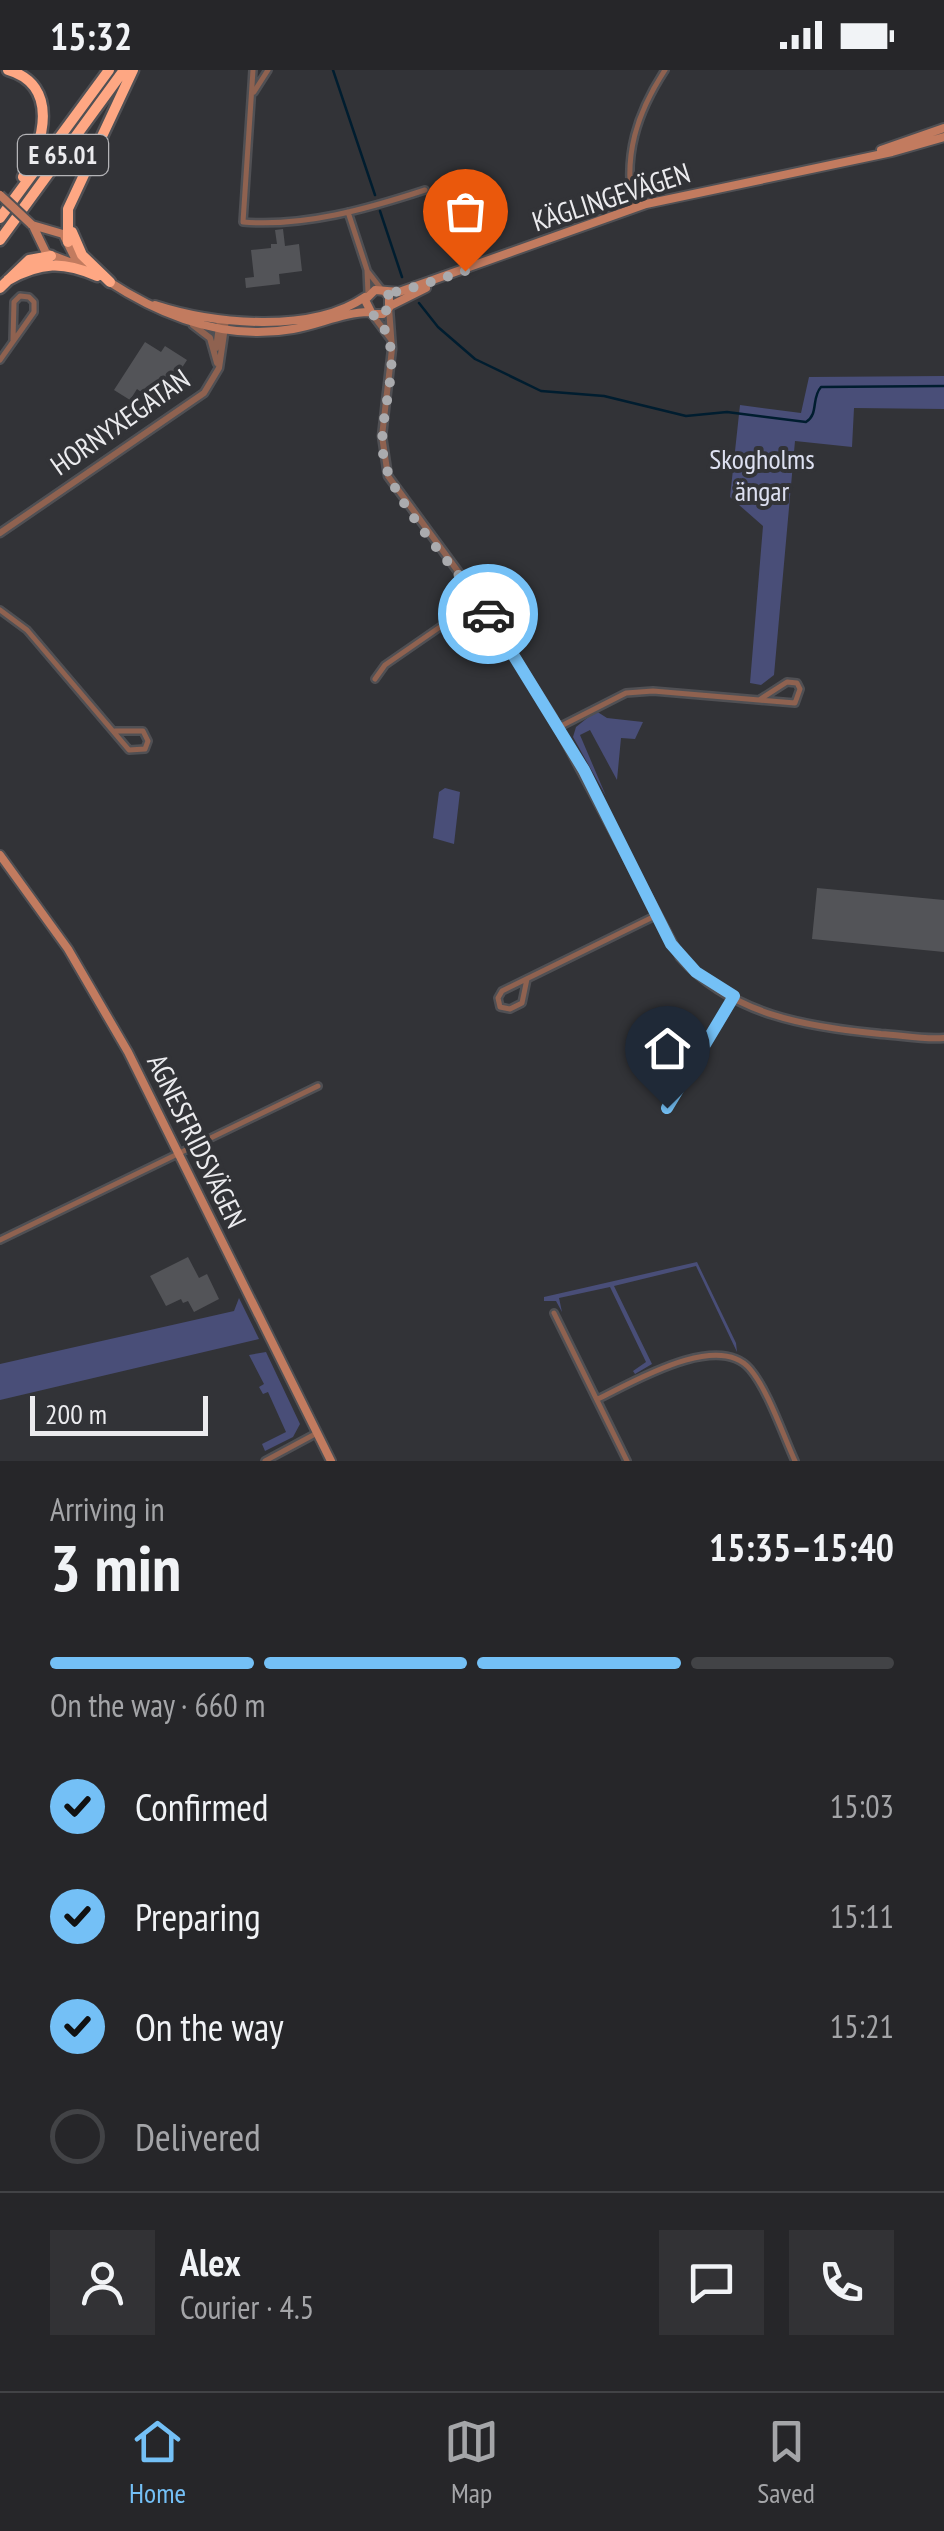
<!DOCTYPE html>
<html lang="en">
<head>
<meta charset="utf-8">
<style>
  body { margin:0; font-family:"PT Sans Narrow",sans-serif; background:#323235; color:#f1f3f6; height:100vh; display:flex; flex-direction:column; font-size:38px; white-space:nowrap }
  * { box-sizing:border-box; margin:0 }
  p { font-size:32px; color:#a4a5a8 }
  .icon { flex:none; width:55px; height:55px; fill:none; stroke:currentColor; stroke-width:2; stroke-linecap:round; stroke-linejoin:round }
  .map { position:relative; height:1391px; overflow:hidden }
  .details { display:flex; flex-direction:column; background:#262629; flex:1 }
  .details>* { flex:none }
  .scale { position:absolute; left:30px; bottom:25px; width:178px; box-sizing:border-box; padding-left:10px; border:5px solid #ebebee; border-top:0; font-size:28px; line-height:35px; white-space:nowrap; color:#ebebee; -webkit-text-stroke:8px #323337; paint-order:stroke }
  .pin { position:absolute; display:grid; place-items:center; width:85px; height:85px; color:#fff; margin:-102px -42px; border-radius:50% 50% 50% 0; rotate:-45deg; box-shadow:0 0 10px #0007 }
  .pin .icon { rotate:45deg }
  .courier { position:absolute; display:grid; place-items:center; width:100px; height:100px; margin:-50px; border:8px solid #74c0f6; border-radius:50%; background:#fff; color:#222; box-shadow:0 2px 12px #0007 }
  .overview em { font-style:normal; font-weight:600 }
  .overview div { display:flex; flex-direction:column-reverse }
  .overview { display:flex; align-items:center; justify-content:space-between; height:170px; padding:0 50px }
  h1 { font-size:65px; font-weight:600; line-height:75px }
  .bar { display:grid; grid-template-columns:repeat(4,1fr); gap:15px 10px; align-content:center; height:120px; padding:0 50px }
  .bar i { height:12px; border-radius:8px; background:#424346 }
  .bar .selected { background:#74c0f6 }
  .bar p { grid-column:span 4 }
  .line { display:flex; align-items:center; gap:25px; padding:0 50px; border-top:2px solid #424346 }
  .line div { flex:1 }
  .round { display:grid; place-items:center; flex:none; width:105px; height:105px; border-radius:0px; background:#323235 }
  ol { padding:0 50px; list-style:none }
  li { display:flex; align-items:center; gap:30px; height:110px }
  li p { margin-inline-start:auto }
  li .icon { padding:10px; border-radius:50%; background:#74c0f6; color:#111; stroke-width:4 }
  li:last-child { color:#a4a5a8 }
  li i { width:55px; height:55px; border:5px solid #424346; border-radius:50% }
  .status { display:flex; justify-content:space-between; align-items:center; height:70px; padding:0 50px; background:#262629; direction:ltr }
  .status svg { height:28px; fill:currentColor }
  .menu { display:flex; justify-content:space-around; align-items:center; height:140px; border-top:2px solid #424346; background:#262629; font-size:28px; color:#a4a5a8 }
  .menu a { display:grid; justify-items:center; gap:5px }
  .menu .selected { color:#74c0f6 }
  .map>svg:first-child { display:block }
  .green { fill:#494e78 }
  .lines { fill:none; stroke-linecap:round; stroke-linejoin:round }
  .stream { stroke:#001d2f; stroke-width:2.5 }
  .building { fill:#535458 }
  .minor-casing { stroke:#505054; stroke-width:10 }
  .tertiary-casing { stroke:#505054; stroke-width:11 }
  .secondary-casing { stroke:#505054; stroke-width:12 }
  .motorway-casing { stroke:#505054; stroke-width:15 }
  .minor { stroke:#8f6250; stroke-width:5 }
  .tertiary { stroke:#8f6250; stroke-width:6 }
  .secondary { stroke:#c27b5f; stroke-width:8 }
  .motorway { stroke:#fea783; stroke-width:10 }
  .secondary-bridge-casing { stroke:#505054; stroke-width:12; stroke-linecap:butt }
  .secondary-bridge { stroke:#c27b5f; stroke-width:8 }
  .done { stroke:#aaabae; stroke-width:10; stroke-dasharray:0 18 }
  .route { stroke:#74c0f6; stroke-width:12 }
  .labels { text-anchor:middle; stroke-width:8; stroke-linejoin:round; paint-order:stroke }
  .shield { fill:#323337; stroke:#b4b4b7; stroke-width:2.5 }
  .shield-label { font-size:25px; font-weight:bold; fill:#ebebee }
  .street-label { font-size:28px; fill:#ebebee; stroke:#323337 }
  .park-label { font-size:28px; fill:#dde0f1; stroke:#323337 }
</style>
</head>
<body>
<div class="status"><b>15:32</b><svg viewBox="0 0 49 12"><path d="M0 12V9h3v3zM5 12V6h3v6zM10 12V3h3v9zM15 12V0h3v12zM26 1h20v11H26zM47 4h2v5h-2z"/></svg></div>
<div class="map">
<svg width="944" height="1391" viewBox="0 0 944 1391">
  <rect width="100%" height="100%" fill="#323337"/>
  <path class="green" d="M 944,306 L 944,339 L 854,338 L 852,377 L 795,371 L 774,605 L 761,615 L 750,613 L 763,456 L 730,427 L 740,335 L 801,343 L 809,307 Z
    M 596,641 L 607,648 L 643,652 L 635,669 L 621,668 L 617,710 L 590,660 L 580,665 L 606,726 L 573,667 L 576,657 Z
    M 445,718 L 460,722 L 454,774 L 433,768 L 439,722 Z
    M 697,1192 L 736,1273 L 737,1282 L 696,1196 L 614,1216 L 652,1294 L 635,1304 L 633,1301 L 646,1292 L 610,1217 L 559,1228 L 562,1242 L 556,1231 L 544,1231 L 544,1227 Z
    M 239,1228 L 259,1269 L 0,1330 L 0,1294 L 234,1241 Z
    M 266,1282 L 300,1354 L 293,1367 L 265,1381 L 262,1374 L 286,1362 L 268,1322 L 263,1324 L 259,1317 L 264,1314 L 249,1285 Z"/>
  <g class="lines">
    <path class="stream" d="M 333,0 L 375,125
      M 380,141 L 402,207
      M 419,233 L 438,257 L 475,289 L 541,321 L 604,326 L 686,346 L 727,342 L 806,352 C 819,344 811,328 821,317 L 944,316"/>
  </g>
  <path class="building" d="M 283,159 L 285,176 L 299,174 L 302,201 L 279,204 L 280,214 L 246,218 L 245,208 L 254,207 L 251,180 L 271,178 L 271,174 L 277,174 L 275,160 Z
    M 145,272 L 161,282 L 165,276 L 187,290 L 172,313 L 161,306 L 148,327 L 137,319 L 130,330 L 114,320 Z
    M 817,818 L 944,830 L 944,882 L 812,869 Z
    M 188,1187 L 199,1208 L 207,1204 L 219,1229 L 194,1242 L 188,1231 L 183,1233 L 181,1229 L 166,1236 L 150,1206 Z"/>
  <g class="lines">
    <g class="minor-casing">
      <path id="minor" d="M 253,0 L 243,152 C 304,157 367,139 425,120
        M 254,22 L 268,0
        M 633,138 C 623,85 637,43 665,0
        M 348,142 L 367,200 L 368,223
        M 368,202 L 382,220
        M 0,290 L 34,242 L 34,232 L 29,227 L 20,226 L 14,232 L 13,270
        M 0,540 L 27,560 L 129,680 L 145,679 L 148,671 L 143,661 L 115,661
        M 375,609 L 385,595 L 479,530
        M 559,657 L 626,623 L 653,621 L 759,630 L 787,612 L 797,613 L 800,619 L 795,633 L 759,630
        M 527,909 L 522,933 L 510,939 L 500,937 L 498,928 L 502,921 L 657,845
        M 667,1039 L 733,929
        M 0,1170 L 318,1016
        M 554,1243 L 627,1391
        M 598,1329 C 633,1312 718,1261 750,1299 C 768,1320 783,1365 795,1391
        M 265,1391 L 317,1363"/>
    </g>
    <g class="tertiary-casing">
      <path id="tertiary" d="M 389,238 L 392,279 L 382,366 L 388,406 L 479,530 L 553,648 L 680,887 C 732,945 807,957 881,964 C 901,965 924,970 944,968
        M 372,244 L 390,268
        M 193,255 L 210,268 L 217,293
        M 216,278 L 220,250
        M 0,463 L 204,323 L 219,298 L 226,250"/>
    </g>
    <g class="secondary-casing">
      <path id="secondary" d="M 881,80 L 944,58
        M 32,155 L 63,164 L 74,186 L 92,201
        M 34,158 L 46,183 L 77,195
        M 108,211 C 163,247 226,271 293,259 C 318,255 344,242 369,242
        M 384,221 L 389,226 L 389,238 L 383,244 L 372,244 L 365,230 L 375,220 L 399,222 L 646,134 L 892,82 L 944,67
        M 155,235 C 214,254 311,264 365,227
        M 390,236 L 426,218
        M 0,785 L 68,879 L 128,982 L 331,1391"/>
    </g>
    <g class="motorway-casing">
      <path id="motorway" d="M 8,0 C 60,15 44,73 23,107
        M 0,148 L 109,0
        M 72,162 L 82,185 L 110,212
        M 0,170 L 124,0
        M 68,172 L 68,139 L 133,0
        M 8,210 C 41,192 63,191 97,206
        M 0,218 L 29,190 L 51,186"/>
    </g>
    <use href="#minor" class="minor"/>
    <use href="#tertiary" class="tertiary"/>
    <use href="#secondary" class="secondary"/>
    <use href="#motorway" class="motorway"/>
    <g class="secondary-bridge-casing">
      <path id="secondary-bridge" d="M 0,125 L 31,154"/>
    </g>
    <use href="#secondary-bridge" class="secondary-bridge"/>
  </g>
  <g class="lines">
    <path class="done" d="M 465,201 L 399,222 L 384,221 L 390,226 L 390,236 L 383,244 L 372,244 C 412,278 377,338 383,383 C 388,431 460,501 488,544"/>
    <path class="route" d="M 488,544 L 584,700 L 671,874 L 696,902 L 734,926 L 667,1038"/>
  </g>
  <g class="labels">
    <rect class="shield" x="18" y="65" width="90" height="40" rx="8"/>
    <g class="shield-label">
      <text x="63" y="94">E 65.01</text>
    </g>
    <g class="street-label">
      <text transform="translate(611 127) rotate(-18)" y="10">KÄGLINGEVÄGEN</text>
      <text transform="translate(120 352) rotate(-35)" y="10">HORNYXEGATAN</text>
      <text transform="translate(197 1071) rotate(64)" y="10">AGNESFRIDSVÄGEN</text>
    </g>
    <g class="park-label">
      <text x="762" y="399">Skogholms<tspan x="762" dy="32">ängar</tspan></text>
    </g>
  </g>
</svg>
<div class="scale">200 m</div>
<div class="pin" style="left:465px;top:201px;background:#ea580c"><svg class="icon" aria-label="bag" viewBox="0 0 24 24"><path d="M5 8h14l-1 12H6zM9 8a3 3 0 0 1 6 0"/></svg></div>
<div class="pin" style="left:667px;top:1038px;background:#1f2937"><svg class="icon" aria-label="home" viewBox="0 0 24 24"><path d="M3 11l9-7 9 7M6 9v11h12V9"/></svg></div>
<div class="courier" style="left:488px;top:544px"><svg class="icon" aria-label="car" viewBox="0 0 24 24"><path d="M5 17H2v-5l4-1 3-4h7l3 4 3 1v5h-3M9 17h6M6 11h13"/><circle cx="7" cy="17" r="2"/><circle cx="17" cy="17" r="2"/></svg></div>
</div>
<section class="details">
<div class="overview"><div><h1>3 min</h1><p>Arriving in</p></div><em>15:35–15:40</em></div>
<div class="bar"><i class="selected"></i><i class="selected"></i><i class="selected"></i><i></i><p>On the way · 660 m</p></div>
<ol>
<li><svg class="icon" aria-label="check" viewBox="0 0 24 24"><path d="M5 12l5 5 9-10"/></svg>Confirmed<p>15:03</p></li>
<li><svg class="icon" aria-label="check" viewBox="0 0 24 24"><path d="M5 12l5 5 9-10"/></svg>Preparing<p>15:11</p></li>
<li><svg class="icon" aria-label="check" viewBox="0 0 24 24"><path d="M5 12l5 5 9-10"/></svg>On the way<p>15:21</p></li>
<li><i></i>Delivered</li>
</ol>
<div class="line" style="height:180px"><a class="round"><svg class="icon" aria-label="person" viewBox="0 0 24 24"><circle cx="12" cy="8" r="4"/><path d="M4 21q1-7 8-7t8 7"/></svg></a><div><b>Alex</b><p>Courier · 4.5</p></div><a class="round"><svg class="icon" aria-label="chat" viewBox="0 0 24 24"><path d="M4 5h16v11H9l-5 4z"/></svg></a><a class="round"><svg class="icon" aria-label="phone" viewBox="0 0 24 24"><path d="M5 4h4l2 5-3 2q2 4 5 5l2-3 5 2v4C11 20 4 13 5 4z"/></svg></a></div>
</section>
<nav class="menu">
<a class="selected"><svg class="icon" aria-label="home" viewBox="0 0 24 24"><path d="M3 11l9-7 9 7M6 9v11h12V9"/></svg>Home</a>
<a><svg class="icon" aria-label="map" viewBox="0 0 24 24"><path d="M3 6l6-2 6 2 6-2v14l-6 2-6-2-6 2zM9 4v14M15 6v14"/></svg>Map</a>
<a><svg class="icon" aria-label="saved" viewBox="0 0 24 24"><path d="M7 4h10v16l-5-4-5 4z"/></svg>Saved</a>
</nav>
</body>
</html>
